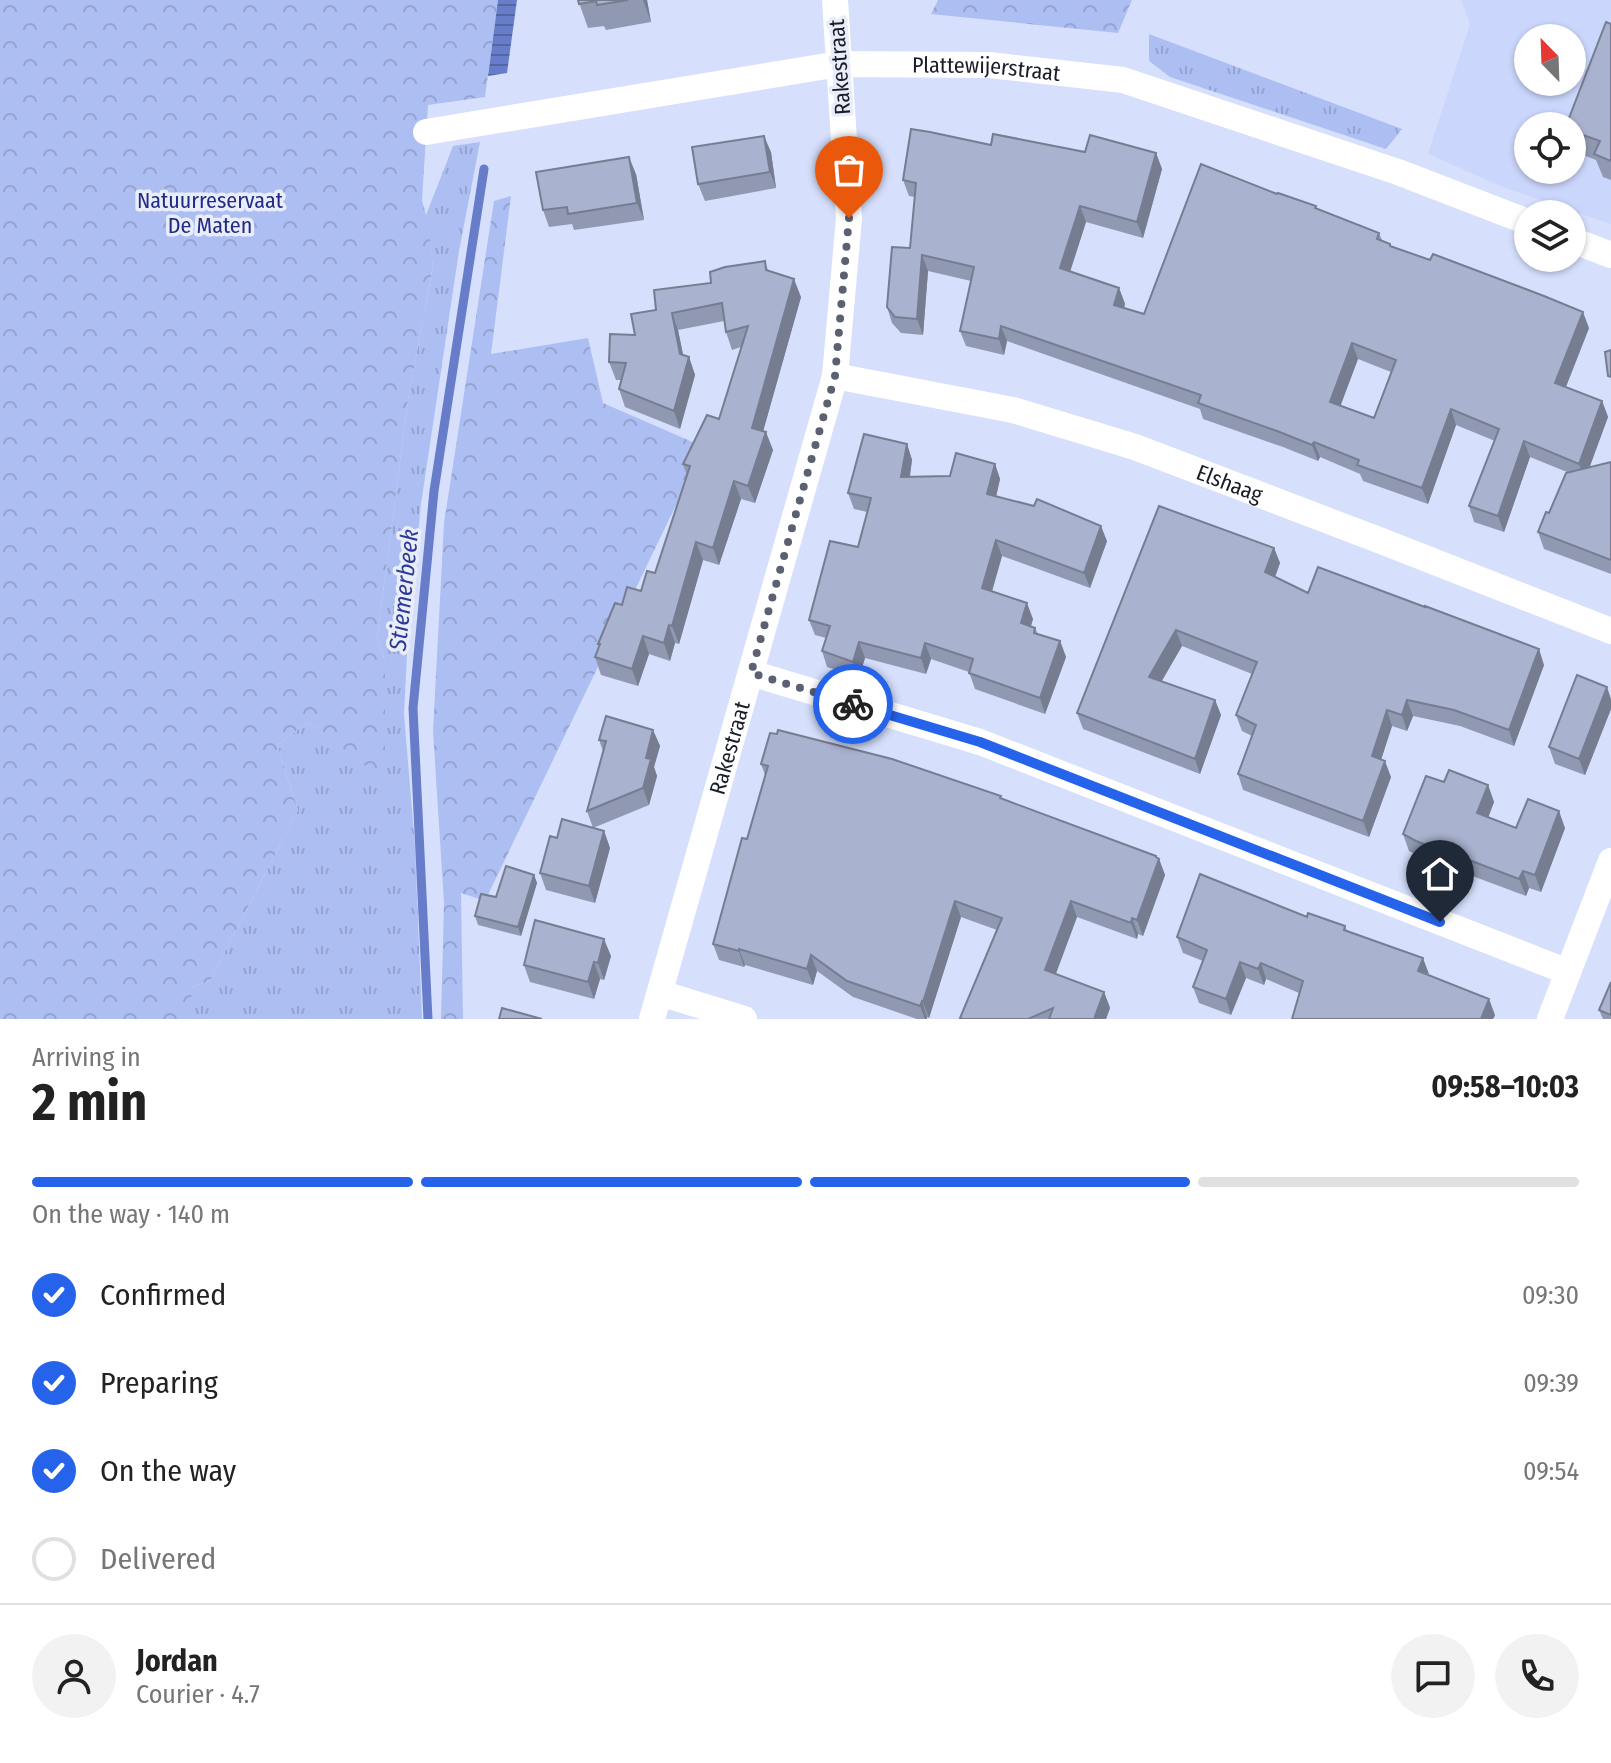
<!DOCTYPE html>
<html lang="en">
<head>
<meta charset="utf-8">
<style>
  body { margin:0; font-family:"Fira Sans Condensed",sans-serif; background:#f2f2f2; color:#222; height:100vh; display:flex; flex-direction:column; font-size:30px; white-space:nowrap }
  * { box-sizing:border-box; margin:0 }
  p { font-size:26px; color:#767676 }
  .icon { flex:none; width:44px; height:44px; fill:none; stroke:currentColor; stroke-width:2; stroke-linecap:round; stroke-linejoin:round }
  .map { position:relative; height:1019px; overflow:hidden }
  .details { display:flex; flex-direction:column; background:#fff; flex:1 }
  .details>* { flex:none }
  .needle { width:52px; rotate:337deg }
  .buttons { position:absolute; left:1514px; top:24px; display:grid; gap:16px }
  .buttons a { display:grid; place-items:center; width:72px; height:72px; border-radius:50%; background:#fff; box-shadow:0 2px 6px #0004; font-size:40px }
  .pin { position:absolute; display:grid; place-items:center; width:68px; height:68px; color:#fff; margin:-82px -34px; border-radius:50% 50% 50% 0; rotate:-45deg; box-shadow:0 0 8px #0007 }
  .pin .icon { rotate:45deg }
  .courier { position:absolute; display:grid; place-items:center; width:80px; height:80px; margin:-40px; border:6px solid #2563eb; border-radius:50%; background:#fff; color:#222; box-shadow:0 2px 10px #0007 }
  .summary em { font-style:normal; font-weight:700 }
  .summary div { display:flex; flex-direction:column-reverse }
  .summary { display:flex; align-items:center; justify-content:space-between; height:136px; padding:0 32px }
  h1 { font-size:52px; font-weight:700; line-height:60px }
  .bar { display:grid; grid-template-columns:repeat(4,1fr); gap:12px 8px; align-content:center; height:96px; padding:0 32px }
  .bar i { height:10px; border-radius:6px; background:#e0e0e0 }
  .bar .on { background:#2563eb }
  .bar p { grid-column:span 4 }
  .line { display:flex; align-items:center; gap:20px; padding:0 32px; border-top:2px solid #e0e0e0 }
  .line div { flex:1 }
  .round { display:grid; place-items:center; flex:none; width:84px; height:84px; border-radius:42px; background:#f2f2f2 }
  ol { padding:0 32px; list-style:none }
  li { display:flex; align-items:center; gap:24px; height:88px }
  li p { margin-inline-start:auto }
  li .icon { padding:8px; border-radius:50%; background:#2563eb; color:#fff; stroke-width:4 }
  li:last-child { color:#767676 }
  li i { width:44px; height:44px; border:4px solid #e0e0e0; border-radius:50% }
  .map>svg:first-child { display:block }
  .built { fill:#cad6fb; fill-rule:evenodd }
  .grass { fill:url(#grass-tufts) }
  .forest { fill:url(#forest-crowns) }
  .water { fill:url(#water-rules) }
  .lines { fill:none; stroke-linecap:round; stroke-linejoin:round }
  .stream { stroke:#687dca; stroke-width:9 }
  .minor { stroke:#fff; stroke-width:26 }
  .wall { fill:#9199b2; fill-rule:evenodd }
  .shaded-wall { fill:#767d91 }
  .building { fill:#a9b2cf; stroke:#767d91; stroke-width:2; fill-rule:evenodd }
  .done { stroke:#5b6172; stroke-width:8; stroke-dasharray:0 14.4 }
  .route { stroke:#2563eb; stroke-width:10 }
  .labels { text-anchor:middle; stroke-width:7; stroke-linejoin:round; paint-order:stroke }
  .street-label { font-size:22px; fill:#191d27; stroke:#e9edf9 }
  .park-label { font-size:22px; fill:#212b85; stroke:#e9edf9 }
  .water-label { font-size:24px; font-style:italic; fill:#2c3a95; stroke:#e9edf9 }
</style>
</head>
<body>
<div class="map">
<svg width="1611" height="1019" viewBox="0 0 1611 1019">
  <defs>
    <pattern id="grass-tufts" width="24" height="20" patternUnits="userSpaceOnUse" patternTransform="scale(2)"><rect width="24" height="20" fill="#adbef3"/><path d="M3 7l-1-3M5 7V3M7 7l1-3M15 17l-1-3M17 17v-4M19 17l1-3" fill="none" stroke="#94a3d0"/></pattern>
    <pattern id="forest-crowns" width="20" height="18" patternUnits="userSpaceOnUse" patternTransform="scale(2)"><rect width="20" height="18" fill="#adbef3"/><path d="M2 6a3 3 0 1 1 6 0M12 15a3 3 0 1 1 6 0" fill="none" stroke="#94a3d0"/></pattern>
    <pattern id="water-rules" width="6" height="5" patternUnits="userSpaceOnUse" patternTransform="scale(2)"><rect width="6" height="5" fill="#687dca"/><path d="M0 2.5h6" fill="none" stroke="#5566a4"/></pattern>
  </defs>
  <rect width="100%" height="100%" fill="#d6e0fd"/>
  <path class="built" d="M 1461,0 L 1611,0 L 1611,224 L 1503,187 L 1428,154 L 1470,24 ZM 1528,38 L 1572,38 L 1572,82 L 1528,82 ZM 1528,126 L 1572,126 L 1572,170 L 1528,170 Z"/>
  <path class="grass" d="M 1149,34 L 1402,129 L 1386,149 L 1170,77 L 1149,61 Z
    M 480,142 L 459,251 L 421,504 L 408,634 L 404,714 L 415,846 L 422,1019 L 126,1019 L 131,1008 L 210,981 L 298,810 L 277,745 L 308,722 L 385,780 L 385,661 L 377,639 L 408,400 L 433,266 L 426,215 L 453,146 Z"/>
  <path class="forest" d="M 0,0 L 498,0 L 485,97 L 428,105 L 422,200 L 428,223 L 433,266 L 408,400 L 377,639 L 385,661 L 385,781 L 308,722 L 277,745 L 298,810 L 210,981 L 192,987 L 190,1019 L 0,1019 Z
    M 938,0 L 1132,0 L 1118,33 L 931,14 Z
    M 511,196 L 491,354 L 588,338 L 603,403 L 704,447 L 485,901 L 461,893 L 463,1019 L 441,1019 L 444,903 L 433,731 L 444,523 L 494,201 Z"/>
  <path class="water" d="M 498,0 L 517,0 L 507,73 L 488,76 Z"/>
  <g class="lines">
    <path class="stream" d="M 428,1019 L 413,708 L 434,491 L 484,169"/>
    <g class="minor">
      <path id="s1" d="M 426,132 L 839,64 L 989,65 L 1123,80 L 1398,172 L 1528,222"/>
      <path d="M 1572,240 L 1611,255"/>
      <path id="s2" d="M 835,376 L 1013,410 L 1135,447 L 1384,542 L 1611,631"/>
      <path d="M 751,673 L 980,742 L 1568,972"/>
      <path d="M 660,993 L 744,1019"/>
      <path id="s3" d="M 652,1019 L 835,376 L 849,218 L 835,0"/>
      <path d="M 1550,1019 L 1611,861"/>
    </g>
  </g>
  <path class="wall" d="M 578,0 L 647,0 L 651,22 L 606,30 L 604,26 L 588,28 Z
    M 1611,24 L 1611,180 L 1603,177 L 1596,160 L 1573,151 L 1572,148 L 1572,126 Z
    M 991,145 L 1085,152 L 1156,153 L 1162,169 L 1143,238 L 1086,222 L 1070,272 L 1119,288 L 1125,304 L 1124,308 L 1144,314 L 1277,194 L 1379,233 L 1382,240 L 1390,244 L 1391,246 L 1589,328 L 1566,387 L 1602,401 L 1608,417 L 1589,467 L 1611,463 L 1611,574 L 1544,549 L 1538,532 L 1549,513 L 1567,472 L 1530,457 L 1504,532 L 1474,522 L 1469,506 L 1495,441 L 1456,425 L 1428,504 L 1363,481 L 1360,474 L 1320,457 L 1318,461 L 1283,447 L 1203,419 L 1200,409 L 1007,341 L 1004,355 L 966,346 L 960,331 L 971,281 L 928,271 L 923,335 L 901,333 L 892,323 L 887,307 L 910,248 L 915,197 L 909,196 L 903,180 ZM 1358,359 L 1391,372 L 1374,418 L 1340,405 Z
    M 771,152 L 776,188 L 705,201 L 698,184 Z
    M 636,174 L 644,220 L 574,230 L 572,224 L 549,227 L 543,210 Z
    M 765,261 L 768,270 L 801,297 L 763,431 L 773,450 L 755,503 L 741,499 L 719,565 L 703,560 L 679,644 L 675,643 L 670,661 L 649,654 L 638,686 L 601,675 L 595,657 L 599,646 L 598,644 L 622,605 L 641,591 L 655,573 L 687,476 L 683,464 L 719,419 L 741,347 L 732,350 L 726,332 L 724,321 L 678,330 L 683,355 L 689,357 L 695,375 L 680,429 L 625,407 L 619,389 L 621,380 L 616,380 L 609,362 L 656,310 L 711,283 Z
    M 907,444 L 912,460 L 910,477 L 950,476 L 995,464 L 1000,479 L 996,497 L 1107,541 L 1090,588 L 1002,556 L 992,592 L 1033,619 L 1031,626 L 1035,628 L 1038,634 L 1060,641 L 1066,657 L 1045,714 L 975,689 L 969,672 L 931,659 L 926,674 L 865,658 L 859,677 L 827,667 L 822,651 L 826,638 L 815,635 L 809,620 L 858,547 L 867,512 L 854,509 L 848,493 Z
    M 1274,548 L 1280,563 L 1275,577 L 1308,593 L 1544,665 L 1514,746 L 1460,726 L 1413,716 L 1407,731 L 1392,726 L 1381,760 L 1391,777 L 1369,837 L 1243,790 L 1238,774 L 1252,736 L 1242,731 L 1236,715 L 1252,674 L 1182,646 L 1161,681 L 1215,700 L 1221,715 L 1200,774 L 1083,729 L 1077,713 Z
    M 1611,699 L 1611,709 L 1585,775 L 1555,764 L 1549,747 Z
    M 653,730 L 660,746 L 654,767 L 657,776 L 649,805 L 593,828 L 587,811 L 603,751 L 599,740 Z
    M 761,764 L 1002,799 L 1156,856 L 1159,859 L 1165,875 L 1143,936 L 1138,934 L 1137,939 L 1077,917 L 1056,974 L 1104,992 L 1110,1008 L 1106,1019 L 960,1019 L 960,1018 L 997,930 L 961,917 L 929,1018 L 927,1017 L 927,1019 L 917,1019 L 853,997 L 817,971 L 813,985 L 745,965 L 744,967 L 719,960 L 713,944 L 747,839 L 765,775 Z
    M 1444,782 L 1488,785 L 1494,802 L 1488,817 L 1516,828 L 1565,828 L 1541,892 L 1529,888 L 1526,896 L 1467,874 L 1467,875 L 1422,858 L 1409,851 L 1403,834 Z
    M 604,831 L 610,848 L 595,903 L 546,890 L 540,873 L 557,838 Z
    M 534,875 L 537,883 L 521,936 L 478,925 L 475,916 L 496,897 Z
    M 1307,917 L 1345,926 L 1347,931 L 1428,975 L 1495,1015 L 1493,1019 L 1292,1019 L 1299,993 L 1266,979 L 1264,985 L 1246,978 L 1231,1015 L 1199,1003 L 1193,987 L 1203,961 L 1183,953 L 1177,937 Z
    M 611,956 L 604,980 L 600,979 L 594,999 L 530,982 L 524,965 Z
    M 1611,982 L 1611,1019 L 1603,1019 L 1599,1010 Z"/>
  <path class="shaded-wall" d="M 643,0 L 647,0 L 651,22 Z
    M 764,136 L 771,152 L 776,188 L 770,172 Z
    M 1156,153 L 1162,169 L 1143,238 L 1137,222 Z
    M 629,157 L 636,174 L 644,220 L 637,203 Z
    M 1080,206 L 1086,222 L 1066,284 L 1060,268 Z
    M 922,255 L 928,271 L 923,335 L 917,319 Z
    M 794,279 L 801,297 L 759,446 L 752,428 Z
    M 1119,288 L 1125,304 L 1120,321 L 1114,305 Z
    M 1583,312 L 1589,328 L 1561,399 L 1555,383 Z
    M 672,313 L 678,330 L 686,369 L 689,357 L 695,375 L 680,429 L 674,411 L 680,354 Z
    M 1001,326 L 1007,341 L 1004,355 L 999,339 Z
    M 1352,343 L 1358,359 L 1336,418 L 1330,402 Z
    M 1602,401 L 1608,417 L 1585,480 L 1579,464 Z
    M 1451,409 L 1456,425 L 1428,504 L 1422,488 Z
    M 766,432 L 773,450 L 755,503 L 748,486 Z
    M 1524,441 L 1530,457 L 1504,532 L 1498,516 Z
    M 1314,442 L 1320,457 L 1318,461 L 1312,445 Z
    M 907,444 L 912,460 L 907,493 L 901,477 Z
    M 995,464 L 1000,479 L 993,510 L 987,494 Z
    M 734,481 L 741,499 L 719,565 L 713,548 Z
    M 1101,526 L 1107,541 L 1090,588 L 1084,573 Z
    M 996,540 L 1002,556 L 988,604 L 982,588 Z
    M 696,542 L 703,560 L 679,644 L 672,626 Z
    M 1274,548 L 1280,563 L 1271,588 L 1265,572 Z
    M 1027,603 L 1033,619 L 1027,638 L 1021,623 Z
    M 669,625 L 675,643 L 670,661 L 664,643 Z
    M 1176,630 L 1182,646 L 1155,693 L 1149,677 Z
    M 643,636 L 649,654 L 638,686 L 632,669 Z
    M 1060,641 L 1066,657 L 1045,714 L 1040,698 Z
    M 859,642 L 865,658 L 859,677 L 853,662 Z
    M 925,643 L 931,659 L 926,674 L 921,658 Z
    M 1539,649 L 1544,665 L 1514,746 L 1509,730 Z
    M 1607,687 L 1611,699 L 1611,709 L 1585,775 L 1579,759 Z
    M 1215,700 L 1221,715 L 1200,774 L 1195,759 Z
    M 1407,700 L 1413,716 L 1407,731 L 1402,715 Z
    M 1387,710 L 1392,726 L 1377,772 L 1372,756 Z
    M 653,730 L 660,746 L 654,767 L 657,776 L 649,805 L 643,788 L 646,758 Z
    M 1385,761 L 1391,777 L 1369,837 L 1363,821 Z
    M 1488,785 L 1494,802 L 1484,829 L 1477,813 Z
    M 1559,811 L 1565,828 L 1541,892 L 1535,875 Z
    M 604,831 L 610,848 L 595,903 L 589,886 Z
    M 1156,856 L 1158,861 L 1159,859 L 1165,875 L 1143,936 L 1137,920 Z
    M 1461,857 L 1467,874 L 1467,875 L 1460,858 Z
    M 1523,871 L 1529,888 L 1526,896 L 1519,879 Z
    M 534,875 L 537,883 L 521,936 L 518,927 Z
    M 955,901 L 961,917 L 929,1018 L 923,1002 Z
    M 1071,901 L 1077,917 L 1051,986 L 1045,970 Z
    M 1132,918 L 1138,934 L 1137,939 L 1131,923 Z
    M 604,939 L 611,956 L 604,980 L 598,963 Z
    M 739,949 L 745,965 L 744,967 L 739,951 Z
    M 811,955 L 817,971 L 813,985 L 807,969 Z
    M 1423,958 L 1429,974 L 1418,971 Z
    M 594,962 L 600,979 L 594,999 L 588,982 Z
    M 1240,962 L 1246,978 L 1231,1015 L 1226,999 Z
    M 1261,963 L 1266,979 L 1264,985 L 1258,969 Z
    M 1104,992 L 1110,1008 L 1106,1019 L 1094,1019 Z
    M 1489,999 L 1495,1015 L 1493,1019 L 1481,1019 Z
    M 922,1001 L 927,1017 L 927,1019 L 925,1019 L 920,1006 Z"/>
  <path class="building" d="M 578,0 L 628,0 L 597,5 L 596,1 L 579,4 Z
    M 1606,22 L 1611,24 L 1611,161 L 1594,154 L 1600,141 L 1572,131 L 1572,126 L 1566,126 Z
    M 911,129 L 930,132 L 991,145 L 993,134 L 1085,152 L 1090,135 L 1156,153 L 1137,222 L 1080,206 L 1060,268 L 1119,288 L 1114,305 L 1144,314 L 1201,164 L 1277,194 L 1278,193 L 1316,206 L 1315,208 L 1379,233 L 1377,239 L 1390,244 L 1390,246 L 1430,260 L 1433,254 L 1544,296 L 1583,312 L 1555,383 L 1602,401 L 1579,464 L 1524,441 L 1498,516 L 1469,506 L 1499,429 L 1451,409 L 1422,488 L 1357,465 L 1359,460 L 1314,442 L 1312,445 L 1277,431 L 1198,403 L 1201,395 L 1001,326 L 999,339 L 960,331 L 974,267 L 922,255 L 917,319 L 895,317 L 887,307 L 892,247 L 910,248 L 916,183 L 903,180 ZM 1352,343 L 1396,360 L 1374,418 L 1330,402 Z
    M 764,136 L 770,172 L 698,184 L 692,147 Z
    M 629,157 L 637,203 L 568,214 L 567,207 L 543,210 L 536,172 Z
    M 765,261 L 766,270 L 794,279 L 752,428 L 766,432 L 748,486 L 734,481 L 713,548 L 696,542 L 672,626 L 669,625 L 664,643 L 643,636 L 632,669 L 595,657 L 600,644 L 598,644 L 615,603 L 622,605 L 627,587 L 641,591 L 647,571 L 655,573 L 690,466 L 683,464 L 707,415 L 719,419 L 748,326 L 726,332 L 722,303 L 672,313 L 680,354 L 689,357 L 674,411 L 619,389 L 626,363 L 609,362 L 610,334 L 635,335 L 631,314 L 656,310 L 654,290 L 711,283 L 710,272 L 725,267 Z
    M 1611,350 L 1611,377 L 1608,376 L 1605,352 Z
    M 864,434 L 907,444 L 901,477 L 950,476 L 956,453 L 995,464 L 987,494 L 1034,506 L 1037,499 L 1101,526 L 1084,573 L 996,540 L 982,588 L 1027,603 L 1021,623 L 1035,628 L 1034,633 L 1060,641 L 1040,698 L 969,673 L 973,659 L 925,643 L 921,658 L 859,642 L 853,662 L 822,651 L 830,626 L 809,620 L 830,541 L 858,547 L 871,498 L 848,493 Z
    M 1611,462 L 1611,560 L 1538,532 L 1546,512 L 1549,513 L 1566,473 Z
    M 1159,506 L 1274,548 L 1265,572 L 1308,593 L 1318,567 L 1425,607 L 1425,606 L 1539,649 L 1509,730 L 1454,710 L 1407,700 L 1402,715 L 1387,710 L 1372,756 L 1385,761 L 1363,821 L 1238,774 L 1256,725 L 1236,715 L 1257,662 L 1176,630 L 1149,677 L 1215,700 L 1195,759 L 1077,713 Z
    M 1577,675 L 1607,687 L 1579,759 L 1549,747 Z
    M 606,716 L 653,730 L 646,758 L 651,759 L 643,788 L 587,811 L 606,741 L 599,740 Z
    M 778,730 L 892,759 L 1001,796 L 1000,798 L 1156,856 L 1156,857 L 1159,859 L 1137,920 L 1132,918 L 1131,923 L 1071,901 L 1045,970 L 1104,992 L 1094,1019 L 1049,1019 L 1053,1008 L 1028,1019 L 963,1019 L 960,1018 L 1002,918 L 955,901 L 923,1002 L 922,1001 L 920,1006 L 847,981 L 811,955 L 807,969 L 739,949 L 739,951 L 713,944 L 742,838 L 747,839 L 768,766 L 761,764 L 770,733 L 777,734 Z
    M 1449,770 L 1488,785 L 1477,813 L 1516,828 L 1528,799 L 1559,811 L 1535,875 L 1523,871 L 1519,879 L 1461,857 L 1460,858 L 1416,841 L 1403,834 L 1426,776 L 1444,782 Z
    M 562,819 L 604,831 L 589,886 L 540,873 L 550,836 L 557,838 Z
    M 506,866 L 534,875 L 518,927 L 475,916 L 481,894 L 496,897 Z
    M 1200,874 L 1307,917 L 1308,913 L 1345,926 L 1344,930 L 1423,958 L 1418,971 L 1489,999 L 1481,1019 L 1292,1019 L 1303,981 L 1261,963 L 1258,969 L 1240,962 L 1226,999 L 1193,987 L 1207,950 L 1177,937 Z
    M 535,920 L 604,939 L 598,963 L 594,962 L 588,982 L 524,965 Z
    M 1611,982 L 1611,1015 L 1599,1010 Z
    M 502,1008 L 542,1019 L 499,1019 Z"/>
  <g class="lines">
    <path class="done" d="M 849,218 L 835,376 L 751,673 L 853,704"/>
    <path class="route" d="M 853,704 L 980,742 L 1440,922"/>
  </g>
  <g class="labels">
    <g class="street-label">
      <text transform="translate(839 67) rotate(-94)" y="8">Rakestraat</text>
      <text dy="8" stroke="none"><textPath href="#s1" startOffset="566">Plattewijerstraat</textPath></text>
      <text dy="8" stroke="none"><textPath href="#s2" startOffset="410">Elshaag</textPath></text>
      <text dy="8" stroke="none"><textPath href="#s3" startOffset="282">Rakestraat</textPath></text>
    </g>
    <g class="park-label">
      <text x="210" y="208">Natuurreservaat<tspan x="210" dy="25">De Maten</tspan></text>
    </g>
    <g class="water-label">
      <text transform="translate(404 590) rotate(-84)" y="8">Stiemerbeek</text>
    </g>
  </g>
</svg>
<div class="buttons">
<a><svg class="needle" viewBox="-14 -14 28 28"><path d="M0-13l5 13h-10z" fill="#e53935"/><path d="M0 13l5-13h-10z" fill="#767676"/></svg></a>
<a><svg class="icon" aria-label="locate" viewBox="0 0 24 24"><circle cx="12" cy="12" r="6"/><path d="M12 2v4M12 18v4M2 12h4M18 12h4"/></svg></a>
<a><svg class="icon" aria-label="layers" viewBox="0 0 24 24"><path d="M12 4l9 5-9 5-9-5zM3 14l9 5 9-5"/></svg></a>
</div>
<div class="pin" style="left:849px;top:218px;background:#ea580c"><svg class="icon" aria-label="bag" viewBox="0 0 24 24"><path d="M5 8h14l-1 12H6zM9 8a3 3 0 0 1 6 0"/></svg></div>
<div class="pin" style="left:1440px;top:922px;background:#1f2937"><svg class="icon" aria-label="home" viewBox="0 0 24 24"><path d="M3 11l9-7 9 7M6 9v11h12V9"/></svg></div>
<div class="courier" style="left:853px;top:704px"><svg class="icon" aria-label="bike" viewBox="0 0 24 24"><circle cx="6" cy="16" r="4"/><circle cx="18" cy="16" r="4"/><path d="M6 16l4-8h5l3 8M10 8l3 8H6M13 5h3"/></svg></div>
</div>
<section class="details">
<div class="summary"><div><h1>2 min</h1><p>Arriving in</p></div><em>09:58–10:03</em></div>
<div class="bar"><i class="on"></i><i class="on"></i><i class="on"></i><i></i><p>On the way · 140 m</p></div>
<ol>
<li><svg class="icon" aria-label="check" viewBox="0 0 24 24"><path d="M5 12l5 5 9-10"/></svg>Confirmed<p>09:30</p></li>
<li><svg class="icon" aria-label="check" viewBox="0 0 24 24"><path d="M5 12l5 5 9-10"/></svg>Preparing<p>09:39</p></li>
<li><svg class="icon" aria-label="check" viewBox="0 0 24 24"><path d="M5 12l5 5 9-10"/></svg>On the way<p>09:54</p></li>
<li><i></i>Delivered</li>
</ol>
<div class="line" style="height:144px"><a class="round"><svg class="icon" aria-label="person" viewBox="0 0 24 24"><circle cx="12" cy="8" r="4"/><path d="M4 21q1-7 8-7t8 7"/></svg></a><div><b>Jordan</b><p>Courier · 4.7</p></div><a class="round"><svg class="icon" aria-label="chat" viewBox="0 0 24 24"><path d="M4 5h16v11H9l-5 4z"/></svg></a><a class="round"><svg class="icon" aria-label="phone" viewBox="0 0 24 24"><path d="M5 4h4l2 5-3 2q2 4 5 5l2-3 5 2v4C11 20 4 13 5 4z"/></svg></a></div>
</section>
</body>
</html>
